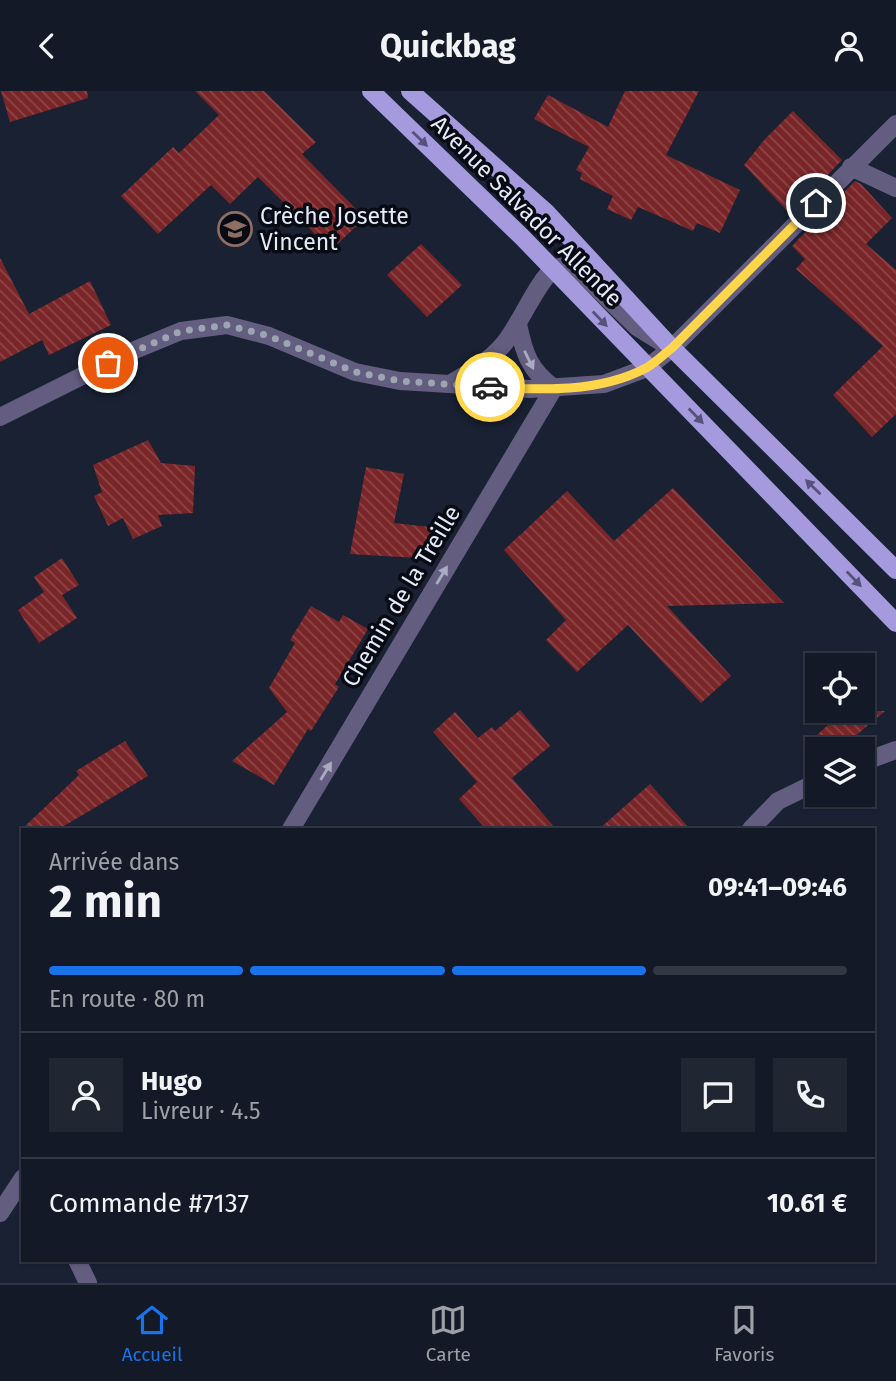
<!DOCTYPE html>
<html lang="fr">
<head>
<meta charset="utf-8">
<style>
  body { margin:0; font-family:"Fira Sans",sans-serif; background:#202632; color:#f1f3f6; height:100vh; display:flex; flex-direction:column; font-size:26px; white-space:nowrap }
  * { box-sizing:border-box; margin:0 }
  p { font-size:23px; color:#9da0a7 }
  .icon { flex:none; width:38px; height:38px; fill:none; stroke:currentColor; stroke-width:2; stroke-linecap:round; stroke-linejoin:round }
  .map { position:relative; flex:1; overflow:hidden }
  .details { position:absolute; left:21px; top:737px; width:854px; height:434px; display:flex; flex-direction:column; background:#131926; border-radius:0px; box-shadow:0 2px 5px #0004,0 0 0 2px #323843 }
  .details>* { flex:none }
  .fabs { position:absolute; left:805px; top:562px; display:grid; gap:14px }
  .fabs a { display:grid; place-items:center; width:70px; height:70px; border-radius:0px; background:#131926; box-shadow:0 2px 5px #0004,0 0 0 2px #323843; font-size:35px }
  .pin { position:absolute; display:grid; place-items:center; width:60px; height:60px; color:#fff; margin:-30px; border:4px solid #fff; border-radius:50%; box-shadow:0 2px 7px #0007 }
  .courier { position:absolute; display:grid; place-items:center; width:70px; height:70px; margin:-35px; border:5px solid #ffd54a; border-radius:50%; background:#fff; color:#222; box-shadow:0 2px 9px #0007 }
  .overview em { font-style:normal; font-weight:700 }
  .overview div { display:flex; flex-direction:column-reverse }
  .overview { display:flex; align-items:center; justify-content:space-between; height:119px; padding:0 28px }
  h1 { font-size:46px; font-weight:700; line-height:52px }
  .bar { display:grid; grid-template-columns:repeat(4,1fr); gap:10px 7px; align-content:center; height:84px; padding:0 28px }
  .bar i { height:9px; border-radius:5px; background:#323843 }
  .bar .current { background:#1a73e8 }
  .bar p { grid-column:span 4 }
  .line { display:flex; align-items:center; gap:18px; padding:0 28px; border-top:2px solid #323843 }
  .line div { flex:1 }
  .round { display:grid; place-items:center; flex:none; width:74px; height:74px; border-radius:0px; background:#202632 }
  header { display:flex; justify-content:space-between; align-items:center; height:91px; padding:0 28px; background:#131926; font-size:32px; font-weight:700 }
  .tabs { display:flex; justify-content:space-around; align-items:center; height:98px; border-top:2px solid #323843; background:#131926; font-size:19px; color:#9da0a7 }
  .tabs a { display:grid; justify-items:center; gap:4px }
  .tabs .current { color:#1a73e8 }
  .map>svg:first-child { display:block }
  .building { fill:url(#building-back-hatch) }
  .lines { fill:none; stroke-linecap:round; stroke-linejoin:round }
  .minor { stroke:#635e7f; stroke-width:18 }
  .major { stroke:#a69adf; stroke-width:18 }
  .oneway { fill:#575279 }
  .oneway2 { fill:#aaabc1 }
  .done { stroke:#9da4b2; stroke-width:7; stroke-dasharray:0 12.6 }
  .route { stroke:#ffd54a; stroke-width:9 }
  .labels { text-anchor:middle; stroke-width:7; stroke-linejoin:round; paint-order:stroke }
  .street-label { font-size:23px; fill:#e4eaf7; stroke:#080b13 }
  .poi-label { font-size:23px; fill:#e4eaf7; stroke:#080b13; text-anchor:start }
</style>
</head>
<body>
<header><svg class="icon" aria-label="back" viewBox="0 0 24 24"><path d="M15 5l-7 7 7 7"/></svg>Quickbag<svg class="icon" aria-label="person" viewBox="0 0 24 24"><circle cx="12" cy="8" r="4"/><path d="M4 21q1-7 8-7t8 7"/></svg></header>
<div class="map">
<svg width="896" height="1192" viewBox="0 0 896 1192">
  <defs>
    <pattern id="building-back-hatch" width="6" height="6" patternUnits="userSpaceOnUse" patternTransform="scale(1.75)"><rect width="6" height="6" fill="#7a2628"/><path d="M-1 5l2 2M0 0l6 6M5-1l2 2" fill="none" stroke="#8d4648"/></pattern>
  </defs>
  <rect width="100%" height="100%" fill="#192133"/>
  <path class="building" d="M 1,0 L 87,0 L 88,7 L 10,31 Z
    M 195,0 L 264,0 L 316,51 L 302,63 L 365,127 L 331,159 L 258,86 L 230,113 L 211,94 L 158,143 L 121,105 L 173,56 L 179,62 L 219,24 Z
    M 625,0 L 699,0 L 666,64 L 740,99 L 720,142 L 697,132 L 693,140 L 638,116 L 631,129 L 607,118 L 613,105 L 580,88 L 582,82 L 576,79 L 589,56 L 534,28 L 548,4 L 608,36 Z
    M 793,20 L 842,69 L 790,123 L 744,74 L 765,48 Z
    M 855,90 L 861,93 L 892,127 L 866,153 L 896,179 L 896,323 L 872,346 L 833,304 L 883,255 L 796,178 L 805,168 L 792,155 Z
    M 421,153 L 462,194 L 427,226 L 387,184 Z
    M 0,167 L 29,223 L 90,190 L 111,234 L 49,264 L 42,249 L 0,271 Z
    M 148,349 L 161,372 L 195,375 L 193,422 L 158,424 L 162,435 L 133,448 L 123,427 L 108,435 L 94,405 L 102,401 L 93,374 Z
    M 366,376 L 404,383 L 394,432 L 438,437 L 434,468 L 350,463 Z
    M 673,397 L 784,512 L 667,515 L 731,585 L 701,612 L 628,534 L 577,581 L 546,549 L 566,529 L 504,459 L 567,400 L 614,450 Z
    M 62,467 L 79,494 L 62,504 L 77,527 L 39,552 L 18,519 L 44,501 L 34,486 Z
    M 311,515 L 339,531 L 343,524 L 368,538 L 335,593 L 339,596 L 311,640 L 308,638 L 274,694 L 232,670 L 287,621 L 269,597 L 295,552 L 290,549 Z
    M 520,619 L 550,655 L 512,687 L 556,738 L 486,738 L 459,708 L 477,691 L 433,641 L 455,621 L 478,647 L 492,636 L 495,640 Z
    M 843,620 L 885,620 L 840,658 L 802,658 Z
    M 125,650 L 148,685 L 59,738 L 22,738 L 79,684 L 76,680 Z
    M 650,693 L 690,738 L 599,738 Z"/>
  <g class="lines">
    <path class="minor" d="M 851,76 L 896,97
      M 518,233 C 524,262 529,279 554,297
      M 450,293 C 468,282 487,272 502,255 C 518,238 538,188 554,178 C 559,175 569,175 575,176 L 637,236 L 666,254
      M 0,326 L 130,261 L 181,240 L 227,234 L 269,245 L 355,281 L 400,290 L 529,298 L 604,293 L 647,277 L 672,257 L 896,33
      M 863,671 L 896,659
      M 291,738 L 554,297
      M 751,738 L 778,710 L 817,691
      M 0,1122 L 23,1087
      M 77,1169 L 88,1192"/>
    <path class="major" d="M 371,0 L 522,146 L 896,532
      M 410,0 L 547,122 L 672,257 L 896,479"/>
  </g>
  <defs><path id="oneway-solid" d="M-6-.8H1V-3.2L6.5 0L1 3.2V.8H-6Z" transform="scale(1.75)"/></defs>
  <g class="oneway">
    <use href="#oneway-solid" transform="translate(420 48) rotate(44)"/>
    <use href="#oneway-solid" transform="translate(600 228) rotate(46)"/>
    <use href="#oneway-solid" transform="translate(696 325) rotate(46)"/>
    <use href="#oneway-solid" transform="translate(813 396) rotate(-136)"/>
    <use href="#oneway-solid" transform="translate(854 488) rotate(46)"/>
  </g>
  <g class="oneway2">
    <use href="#oneway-solid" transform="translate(529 269) rotate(64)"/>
    <use href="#oneway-solid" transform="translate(442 484) rotate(-59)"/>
    <use href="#oneway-solid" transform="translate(326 680) rotate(-59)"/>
  </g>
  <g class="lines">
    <path class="done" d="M 108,272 L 181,240 L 227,234 L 269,245 L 355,281 L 400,290 L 490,296"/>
    <path class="route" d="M 490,296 C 541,299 599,302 646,277 C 655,272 663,264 672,257 L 816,112"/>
  </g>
  <defs>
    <g id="school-ring" transform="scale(1.75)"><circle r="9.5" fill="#080b13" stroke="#8d6e63" stroke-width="1.5"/><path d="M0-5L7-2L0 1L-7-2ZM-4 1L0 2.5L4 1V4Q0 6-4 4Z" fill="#8d6e63"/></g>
  </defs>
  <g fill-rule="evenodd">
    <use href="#school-ring" x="235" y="138"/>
  </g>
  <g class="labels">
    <g class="street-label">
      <text transform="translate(527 120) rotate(45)" y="8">Avenue Salvador Allende</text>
      <text transform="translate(401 505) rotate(-59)" y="8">Chemin de la Treille</text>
    </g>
    <g class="poi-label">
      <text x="260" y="133">Crèche Josette<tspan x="260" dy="26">Vincent</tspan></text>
    </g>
  </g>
</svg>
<div class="fabs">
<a><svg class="icon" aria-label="locate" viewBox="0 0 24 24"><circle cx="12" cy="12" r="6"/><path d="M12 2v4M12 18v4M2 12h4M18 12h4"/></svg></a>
<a><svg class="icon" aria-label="layers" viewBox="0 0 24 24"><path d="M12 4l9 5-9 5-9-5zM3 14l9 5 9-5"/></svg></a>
</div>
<div class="pin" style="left:108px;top:272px;background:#ea580c"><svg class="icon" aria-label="bag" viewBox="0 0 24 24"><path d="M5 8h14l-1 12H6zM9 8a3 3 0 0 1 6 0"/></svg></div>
<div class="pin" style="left:816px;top:112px;background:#1f2937"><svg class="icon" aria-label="home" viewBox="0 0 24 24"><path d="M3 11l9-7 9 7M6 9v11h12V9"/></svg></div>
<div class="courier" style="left:490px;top:296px"><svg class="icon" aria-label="car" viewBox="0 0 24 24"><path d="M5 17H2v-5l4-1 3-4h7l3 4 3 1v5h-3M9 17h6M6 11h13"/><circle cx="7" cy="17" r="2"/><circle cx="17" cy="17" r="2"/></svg></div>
<section class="details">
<div class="overview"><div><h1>2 min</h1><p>Arrivée dans</p></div><em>09:41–09:46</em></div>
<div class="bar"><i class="current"></i><i class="current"></i><i class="current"></i><i></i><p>En route · 80 m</p></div>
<div class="line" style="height:126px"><a class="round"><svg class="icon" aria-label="person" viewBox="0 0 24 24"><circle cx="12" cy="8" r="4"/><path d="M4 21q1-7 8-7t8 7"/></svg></a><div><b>Hugo</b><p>Livreur · 4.5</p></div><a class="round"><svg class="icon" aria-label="chat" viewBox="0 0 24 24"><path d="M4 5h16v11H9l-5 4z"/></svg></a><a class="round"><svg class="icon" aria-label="phone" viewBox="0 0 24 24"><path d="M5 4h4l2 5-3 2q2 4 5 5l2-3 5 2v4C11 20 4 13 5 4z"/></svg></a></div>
<div class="line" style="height:91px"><div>Commande #7137</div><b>10.61 €</b></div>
</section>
</div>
<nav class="tabs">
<a class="current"><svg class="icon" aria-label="home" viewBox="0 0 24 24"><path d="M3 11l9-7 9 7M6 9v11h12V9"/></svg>Accueil</a>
<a><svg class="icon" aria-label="map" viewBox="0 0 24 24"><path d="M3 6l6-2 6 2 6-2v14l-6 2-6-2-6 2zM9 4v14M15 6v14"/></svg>Carte</a>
<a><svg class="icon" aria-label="saved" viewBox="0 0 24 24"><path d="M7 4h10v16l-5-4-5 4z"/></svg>Favoris</a>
</nav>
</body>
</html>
